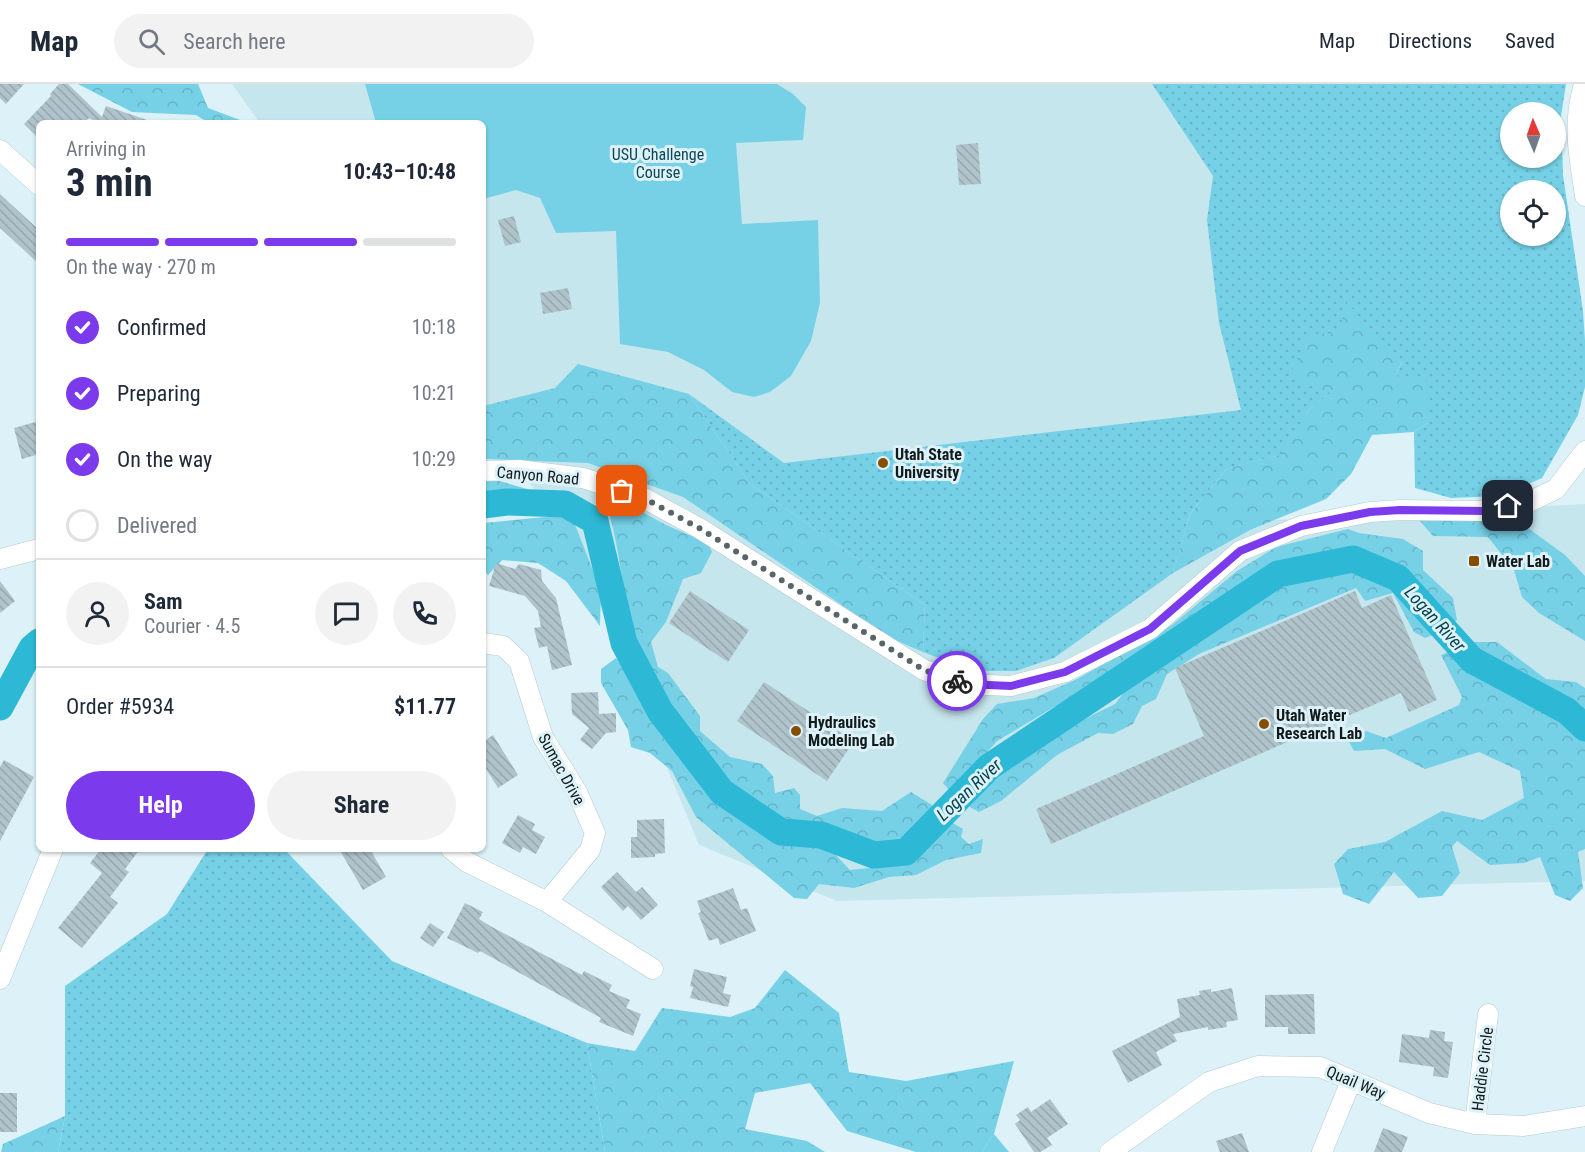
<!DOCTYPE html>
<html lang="en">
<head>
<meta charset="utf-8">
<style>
  body { margin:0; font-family:"Roboto Condensed",sans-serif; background:#f2f2f3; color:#1f2937; height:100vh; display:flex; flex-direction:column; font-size:22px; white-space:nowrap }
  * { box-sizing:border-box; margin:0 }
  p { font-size:20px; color:#747a83 }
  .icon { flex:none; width:33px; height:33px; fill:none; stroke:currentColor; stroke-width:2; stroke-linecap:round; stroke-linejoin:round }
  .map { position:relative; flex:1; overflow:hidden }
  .drawer { position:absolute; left:36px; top:36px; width:450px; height:732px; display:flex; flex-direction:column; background:#fff; border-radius:9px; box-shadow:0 2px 4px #0004 }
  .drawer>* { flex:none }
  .needle { width:39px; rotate:358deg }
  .controls { position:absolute; left:1500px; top:18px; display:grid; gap:12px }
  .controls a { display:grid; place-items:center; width:66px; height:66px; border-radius:50%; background:#fff; box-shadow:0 2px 4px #0004; font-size:30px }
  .pin { position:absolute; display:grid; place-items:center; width:51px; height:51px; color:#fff; margin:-26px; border-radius:12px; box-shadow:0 3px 9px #0006 }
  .courier { position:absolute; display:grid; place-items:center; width:60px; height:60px; margin:-30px; border:4px solid #7c3aed; border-radius:50%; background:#fff; color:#222; box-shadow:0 2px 8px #0007 }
  .headline em { font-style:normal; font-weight:700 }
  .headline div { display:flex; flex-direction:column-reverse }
  .headline { display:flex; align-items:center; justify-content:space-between; height:102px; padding:0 30px }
  h1 { font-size:39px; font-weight:700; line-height:45px }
  .bar { display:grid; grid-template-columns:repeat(4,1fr); gap:9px 6px; align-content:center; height:72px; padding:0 30px }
  .bar i { height:8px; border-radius:4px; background:#e0e1e3 }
  .bar .current { background:#7c3aed }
  .bar p { grid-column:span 4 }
  .line { display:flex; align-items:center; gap:15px; padding:0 30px; border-top:2px solid #e0e1e3 }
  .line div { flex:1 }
  .round { display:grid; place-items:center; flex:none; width:63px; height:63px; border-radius:32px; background:#f2f2f3 }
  ol { padding:0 30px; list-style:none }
  li { display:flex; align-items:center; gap:18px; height:66px }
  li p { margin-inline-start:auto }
  li .icon { padding:6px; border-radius:50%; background:#7c3aed; color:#fff; stroke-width:4 }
  li:last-child { color:#747a83 }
  li i { width:33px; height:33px; border:3px solid #e0e1e3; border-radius:50% }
  .action { display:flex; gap:12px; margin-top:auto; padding:12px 30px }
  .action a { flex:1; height:69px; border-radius:36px; background:#7c3aed; color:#fff; font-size:24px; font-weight:700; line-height:69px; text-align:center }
  .action a+a { background:#f2f2f3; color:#1f2937 }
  header { display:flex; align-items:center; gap:36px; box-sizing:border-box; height:84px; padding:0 30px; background:#fff; border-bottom:2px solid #e0e1e3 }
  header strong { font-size:28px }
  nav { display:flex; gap:33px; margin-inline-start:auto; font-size:21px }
  .search { width:420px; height:54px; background:#f2f2f3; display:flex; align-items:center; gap:15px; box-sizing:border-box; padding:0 21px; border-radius:33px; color:#747a83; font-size:22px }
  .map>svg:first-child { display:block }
  .built { fill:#c6e6ed }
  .grass { fill:url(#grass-dots); fill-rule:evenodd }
  .forest { fill:url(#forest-crowns) }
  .green { fill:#76d1e7 }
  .water { fill:#2db9d5 }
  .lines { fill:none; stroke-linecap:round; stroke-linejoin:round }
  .river { stroke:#2db9d5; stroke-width:27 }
  .building { fill:url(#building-back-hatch) }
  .minor-casing { stroke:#b5cad0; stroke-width:21 }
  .minor { stroke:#fff; stroke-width:20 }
  .done { stroke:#596669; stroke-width:6; stroke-dasharray:0 10.8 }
  .route { stroke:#7c3aed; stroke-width:8 }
  .poi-dot { fill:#864e00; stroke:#dcf2f8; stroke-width:2 }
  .labels { text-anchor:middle; stroke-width:6; stroke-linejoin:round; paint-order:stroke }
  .park-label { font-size:16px; fill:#0e4753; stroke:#dcf2f8 }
  .poi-label { font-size:16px; font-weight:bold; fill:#121a1c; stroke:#dcf2f8; text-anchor:start }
  .street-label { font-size:16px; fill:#121a1c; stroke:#dcf2f8 }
  .water-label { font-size:18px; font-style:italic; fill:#07444f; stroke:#dcf2f8 }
</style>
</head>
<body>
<header>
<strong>Map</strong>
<div class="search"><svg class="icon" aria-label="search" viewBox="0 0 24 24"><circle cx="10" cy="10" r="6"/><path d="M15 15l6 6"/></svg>Search here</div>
<nav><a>Map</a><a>Directions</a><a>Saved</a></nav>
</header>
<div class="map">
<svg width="1585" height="1068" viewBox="0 0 1585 1068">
  <defs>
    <pattern id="grass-dots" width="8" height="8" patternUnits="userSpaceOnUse" patternTransform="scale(1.5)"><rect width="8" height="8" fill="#76d1e7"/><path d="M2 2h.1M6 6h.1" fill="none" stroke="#65b3c6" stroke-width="1.8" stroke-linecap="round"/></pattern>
    <pattern id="forest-crowns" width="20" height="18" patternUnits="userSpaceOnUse" patternTransform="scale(1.5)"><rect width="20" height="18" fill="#76d1e7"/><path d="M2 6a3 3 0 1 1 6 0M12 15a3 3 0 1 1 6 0" fill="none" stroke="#65b3c6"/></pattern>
    <pattern id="building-back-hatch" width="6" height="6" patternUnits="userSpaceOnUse" patternTransform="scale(1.5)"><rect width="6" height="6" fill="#afc4ca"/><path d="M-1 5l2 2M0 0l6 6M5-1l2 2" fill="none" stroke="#96a8ad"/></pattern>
  </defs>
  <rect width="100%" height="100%" fill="#dcf2f8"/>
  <path class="built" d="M 232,0 L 1477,0 L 1485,245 L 1142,443 L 1585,420 L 1585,797 L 837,817 L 699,761 L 573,456 L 483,338 L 483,39 L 260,39 Z"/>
  <path class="grass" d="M 1152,0 L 1566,0 L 1561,32 L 1563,91 L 1583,227 L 1585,256 L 1585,303 L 1578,331 L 1542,394 L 1501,412 L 1451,414 L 1415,404 L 1414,348 L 1428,339 L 1396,291 L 1402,278 L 1331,309 L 1308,327 L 1281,371 L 1226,385 L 1190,430 L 1173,489 L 1054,574 L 1016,587 L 973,587 L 923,568 L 925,521 L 750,400 L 689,310 L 784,379 L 1241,326 L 1219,239 L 1207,136 L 1213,92 ZM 1510,28 L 1556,28 L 1556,74 L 1510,74 ZM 1510,106 L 1556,106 L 1556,152 L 1510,152 Z
    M 208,765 L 284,765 L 392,877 L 587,959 L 605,1068 L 58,1068 L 65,1032 L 65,902 L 167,830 Z"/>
  <path class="forest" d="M 78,0 L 198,0 L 208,24 L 248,39 L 209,39 L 196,31 L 132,28 Z
    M 1348,216 L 1366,245 L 1402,277 L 1396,291 L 1426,296 L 1428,339 L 1414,348 L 1372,351 L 1351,390 L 1326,415 L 1250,446 L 1173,489 L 1190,430 L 1226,385 L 1280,371 L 1308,327 L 1330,309 L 1288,294 L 1309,250 L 1338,249 Z
    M 578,280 L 689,310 L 750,400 L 925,521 L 923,568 L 890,554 L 683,413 L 588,379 L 483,375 L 483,322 L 555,304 Z
    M 496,396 L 527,405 L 529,411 L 523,415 L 483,416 L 483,397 Z
    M 622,417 L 666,441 L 708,459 L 712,468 L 701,489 L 683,495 L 666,538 L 651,558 L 658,583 L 668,589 L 700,632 L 700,647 L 730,673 L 762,680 L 773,692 L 775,709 L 794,704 L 800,711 L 800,725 L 817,732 L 842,724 L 882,727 L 911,708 L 932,721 L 933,728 C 918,744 887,769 864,763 C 844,759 825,749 806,742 L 797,744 L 799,756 L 834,769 L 850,786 L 899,781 L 926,765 L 951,738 L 963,745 L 961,753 L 969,760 L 983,755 L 981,769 L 946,776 L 916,791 L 889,793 L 854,804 L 819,800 L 807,815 L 794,814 L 696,733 L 672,687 L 650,669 L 631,663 L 628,646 L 601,599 L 601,585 L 616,574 L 640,601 C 626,541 624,480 607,421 Z
    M 566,431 L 574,438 L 601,507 L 600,542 L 566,497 L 538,479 L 502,476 L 488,491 L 483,485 L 483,439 Z
    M 1420,437 L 1507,437 L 1531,446 L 1565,471 L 1585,492 L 1585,557 L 1539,529 L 1522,513 L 1514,486 L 1488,453 L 1433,452 Z
    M 1348,445 L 1359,449 L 1403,455 L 1423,467 L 1423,486 L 1453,514 L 1457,536 L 1441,548 L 1425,554 L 1414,548 L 1393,509 L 1365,517 L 1356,504 L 1199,570 L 1167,590 L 1156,615 L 1142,622 L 1133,640 L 1113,650 L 1098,649 L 1057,671 L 1001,717 L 979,728 L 970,723 L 969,713 L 988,689 L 1034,660 L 1115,620 L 1136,592 L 1202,552 L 1223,532 L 1215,525 L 1186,542 L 1128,586 L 1054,623 L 997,657 L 958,702 L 949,706 L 943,699 L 983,635 L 997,620 L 1034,614 L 1077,595 L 1172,541 L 1237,487 L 1276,463 Z
    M 1472,558 L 1497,558 L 1546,595 L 1576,598 L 1585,604 L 1585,765 L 1578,768 L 1583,804 L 1570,817 L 1555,811 L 1540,773 L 1524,779 L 1490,781 L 1457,757 L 1452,763 L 1460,789 L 1442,812 L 1418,814 L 1394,788 L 1369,820 L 1343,810 L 1334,780 L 1348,765 L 1385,758 L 1442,727 L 1482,736 L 1524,714 L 1520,687 L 1479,668 L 1425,685 L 1385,665 L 1354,667 L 1348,656 L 1366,647 L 1386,654 L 1459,621 L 1462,613 L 1441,571 Z
    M 785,886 L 839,929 L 849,988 L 906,997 L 1014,977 L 994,1050 L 982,1068 L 916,1068 L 847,1047 L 810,999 L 755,1009 L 745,1045 L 807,1057 L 825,1068 L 605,1068 L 587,959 L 635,967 L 662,924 L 730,933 L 755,924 Z
    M 65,1032 L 58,1068 L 1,1068 L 3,1060 Z"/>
  <path class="green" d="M 365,0 L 777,0 L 793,10 L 806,23 L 803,56 L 736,59 L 742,140 L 818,136 L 820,219 L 811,257 L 791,292 L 770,308 L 754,313 L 732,308 L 704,286 L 668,268 L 620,260 L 616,147 L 556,149 L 540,114 L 516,106 L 483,115 L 483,39 L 376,39 Z
    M 994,1050 L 1009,1068 L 982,1068 Z"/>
  <path class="water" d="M 1550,606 L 1585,625 L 1585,649 Z"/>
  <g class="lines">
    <path class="river" d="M 483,421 L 507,418 L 565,420 L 595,437 L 624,559 L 660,627 L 722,708 L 781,748 L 821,751 L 874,771 L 906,768 L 989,683 L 1278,490 L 1353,475 L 1398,494 L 1472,576 L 1567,627 L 1585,644
      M 0,623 L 32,564 L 39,558"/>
  </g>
  <path class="building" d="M 0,0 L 24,0 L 6,20 L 0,14 Z
    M 59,0 L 68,0 L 102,33 L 106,22 L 150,37 L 150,39 L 99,39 L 89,34 L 84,39 L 39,39 L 39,55 L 24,40 L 51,12 L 50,10 Z
    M 978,59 L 981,100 L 959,101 L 956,61 Z
    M 0,110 L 39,146 L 39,180 L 0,144 Z
    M 514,132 L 521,158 L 505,162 L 498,136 Z
    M 568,204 L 572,225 L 543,230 L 540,209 Z
    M 39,337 L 39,370 L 22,375 L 14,344 Z
    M 496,479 L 515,485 L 519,480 L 541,486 L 542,497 L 556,514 L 572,581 L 552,586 L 547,562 L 539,564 L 534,544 L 541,543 L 538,527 L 525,512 L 489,502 Z
    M 0,497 L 15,517 L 0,529 Z
    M 690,507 L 749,546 L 728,578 L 669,539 Z
    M 1355,507 L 1362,524 L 1391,511 L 1437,616 L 1409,628 L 1401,609 L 1051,760 L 1036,725 L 1204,652 L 1175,584 Z
    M 764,598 L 854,657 L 827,697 L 737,637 Z
    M 598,608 L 599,630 L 616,629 L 616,648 L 606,649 L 592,665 L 580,656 L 589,644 L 572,630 L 571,609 Z
    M 493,651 L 518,691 L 498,704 L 483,680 L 483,658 Z
    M 4,676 L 34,693 L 0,757 L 0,683 Z
    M 518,731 L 535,740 L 532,746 L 545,753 L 536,770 L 523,763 L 520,769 L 502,759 Z
    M 664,735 L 665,769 L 655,770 L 655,773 L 631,774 L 631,753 L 637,753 L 637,736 Z
    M 101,765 L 140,765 L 125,785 L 129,788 L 110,813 L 118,819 L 82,864 L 58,844 L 102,789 L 90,779 Z
    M 339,765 L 370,765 L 386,793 L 363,806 Z
    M 617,788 L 636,808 L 642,803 L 658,821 L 641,836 L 628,822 L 623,827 L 601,803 Z
    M 733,804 L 741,826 L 747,824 L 756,847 L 720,861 L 718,854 L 709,857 L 698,829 L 701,828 L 697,817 Z
    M 465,819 L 483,828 L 479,835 L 492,843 L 582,891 L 584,887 L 612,901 L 609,907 L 630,916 L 626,924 L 641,930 L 633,952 L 599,938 L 601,934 L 480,867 L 478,869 L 447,854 Z
    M 430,839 L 444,848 L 433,863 L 420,854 Z
    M 694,885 L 727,893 L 723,909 L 731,911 L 728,923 L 690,914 L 693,903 L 690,902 Z
    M 1232,904 L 1238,936 L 1226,938 L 1227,943 L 1208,946 L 1208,943 L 1173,950 L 1177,957 L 1156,968 L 1162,981 L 1128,999 L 1112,967 L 1180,933 L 1177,915 L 1200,911 L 1199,907 L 1211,905 L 1211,908 Z
    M 1314,910 L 1315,950 L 1288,950 L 1288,943 L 1265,943 L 1265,911 Z
    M 1430,946 L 1445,948 L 1444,957 L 1453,958 L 1448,994 L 1433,992 L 1434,983 L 1399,978 L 1402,950 L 1429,954 Z
    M 0,1009 L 17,1009 L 17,1048 L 0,1048 Z
    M 1050,1015 L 1068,1040 L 1047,1054 L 1052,1061 L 1040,1068 L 1034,1068 L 1015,1040 L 1020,1036 L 1016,1031 L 1028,1023 L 1031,1028 Z
    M 1383,1044 L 1408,1053 L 1402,1068 L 1374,1068 Z
    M 1242,1049 L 1249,1068 L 1220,1068 L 1216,1057 Z"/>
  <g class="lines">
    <g class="minor-casing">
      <path id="minor" d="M 1584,0 C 1572,42 1579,70 1585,112
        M 0,66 L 39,101
        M 483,387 L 519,386 L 583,394 L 642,413 L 699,444 L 924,586 L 966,600 L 1011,602 L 1065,588 L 1150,545 L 1240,467 L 1301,442 L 1370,428 L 1400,426 L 1487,427 L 1529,418 L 1556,405 L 1585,367
        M 0,475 L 39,465
        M 483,559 L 503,562 L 519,577 L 543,653 L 577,708 L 595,749 L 590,766 L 547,818
        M 451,765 L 467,778 L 547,818 L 653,885
        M 0,895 L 53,765
        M 1475,1040 L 1488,930
        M 1110,1068 L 1209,998 L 1258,982 L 1320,983 L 1429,1029 L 1475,1040 L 1524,1042 L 1585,1032
        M 1322,1068 L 1351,997"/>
    </g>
    <use href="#minor" class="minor"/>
  </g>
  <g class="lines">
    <path class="done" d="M 622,407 L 642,413 L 699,444 L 924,586 L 957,597"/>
    <path class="route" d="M 957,597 L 966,600 L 1011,602 L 1065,588 L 1150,545 L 1240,467 L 1301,442 L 1370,428 L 1400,426 L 1487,427 L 1508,422"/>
  </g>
  <g class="poi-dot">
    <circle cx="883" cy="379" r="6"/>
    <rect x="1468" y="471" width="12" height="12" rx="3"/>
    <circle cx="1264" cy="640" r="6"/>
    <circle cx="796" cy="647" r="6"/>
  </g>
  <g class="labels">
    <g class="park-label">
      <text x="658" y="76">USU Challenge<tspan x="658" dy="18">Course</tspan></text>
    </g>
    <g class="poi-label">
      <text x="895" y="376">Utah State<tspan x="895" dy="18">University</tspan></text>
      <text x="1486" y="483">Water Lab</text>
      <text x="1276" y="637">Utah Water<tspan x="1276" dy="18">Research Lab</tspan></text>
      <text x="808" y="644">Hydraulics<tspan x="808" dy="18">Modeling Lab</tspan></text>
    </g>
    <g class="street-label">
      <text transform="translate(538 391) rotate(5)" y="6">Canyon Road</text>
      <text transform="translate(562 685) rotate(61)" y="6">Sumac Drive</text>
      <text transform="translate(1482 985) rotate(-83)" y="6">Haddie Circle</text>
      <text transform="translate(1356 998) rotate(23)" y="6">Quail Way</text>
    </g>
    <g class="water-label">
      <text transform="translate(1435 535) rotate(48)" y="6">Logan River</text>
      <text transform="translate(969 706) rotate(-43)" y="6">Logan River</text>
    </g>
  </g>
</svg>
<div class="controls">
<a><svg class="needle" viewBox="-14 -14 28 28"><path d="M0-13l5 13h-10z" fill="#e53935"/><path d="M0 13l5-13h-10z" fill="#747a83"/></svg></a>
<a><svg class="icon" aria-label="locate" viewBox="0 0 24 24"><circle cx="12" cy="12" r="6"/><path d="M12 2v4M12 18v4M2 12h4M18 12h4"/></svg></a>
</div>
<div class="pin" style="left:622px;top:407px;background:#ea580c"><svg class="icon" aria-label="bag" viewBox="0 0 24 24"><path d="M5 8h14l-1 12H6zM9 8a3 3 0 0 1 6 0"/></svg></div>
<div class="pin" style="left:1508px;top:422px;background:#1f2937"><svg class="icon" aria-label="home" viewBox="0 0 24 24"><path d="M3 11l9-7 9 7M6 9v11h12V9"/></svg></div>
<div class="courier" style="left:957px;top:597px"><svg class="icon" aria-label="bike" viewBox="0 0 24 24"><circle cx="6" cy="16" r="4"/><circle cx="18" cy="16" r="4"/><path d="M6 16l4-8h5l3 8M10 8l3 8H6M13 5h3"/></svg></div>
<section class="drawer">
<div class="headline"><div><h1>3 min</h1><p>Arriving in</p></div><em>10:43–10:48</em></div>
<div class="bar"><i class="current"></i><i class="current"></i><i class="current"></i><i></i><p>On the way · 270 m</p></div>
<ol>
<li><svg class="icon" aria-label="check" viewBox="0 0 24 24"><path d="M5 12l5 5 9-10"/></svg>Confirmed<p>10:18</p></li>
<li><svg class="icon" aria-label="check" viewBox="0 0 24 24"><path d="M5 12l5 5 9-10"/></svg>Preparing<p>10:21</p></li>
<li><svg class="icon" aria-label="check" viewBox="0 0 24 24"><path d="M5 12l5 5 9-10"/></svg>On the way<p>10:29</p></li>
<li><i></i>Delivered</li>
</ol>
<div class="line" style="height:108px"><a class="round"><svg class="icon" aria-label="person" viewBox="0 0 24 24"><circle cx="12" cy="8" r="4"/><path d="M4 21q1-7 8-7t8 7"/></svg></a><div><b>Sam</b><p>Courier · 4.5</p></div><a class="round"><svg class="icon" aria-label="chat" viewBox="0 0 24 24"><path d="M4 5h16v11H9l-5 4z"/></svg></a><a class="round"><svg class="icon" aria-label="phone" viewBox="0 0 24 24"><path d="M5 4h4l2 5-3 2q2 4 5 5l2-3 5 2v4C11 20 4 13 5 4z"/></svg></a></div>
<div class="line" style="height:78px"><div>Order #5934</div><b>$11.77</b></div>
<div class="action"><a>Help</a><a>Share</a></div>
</section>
</div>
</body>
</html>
